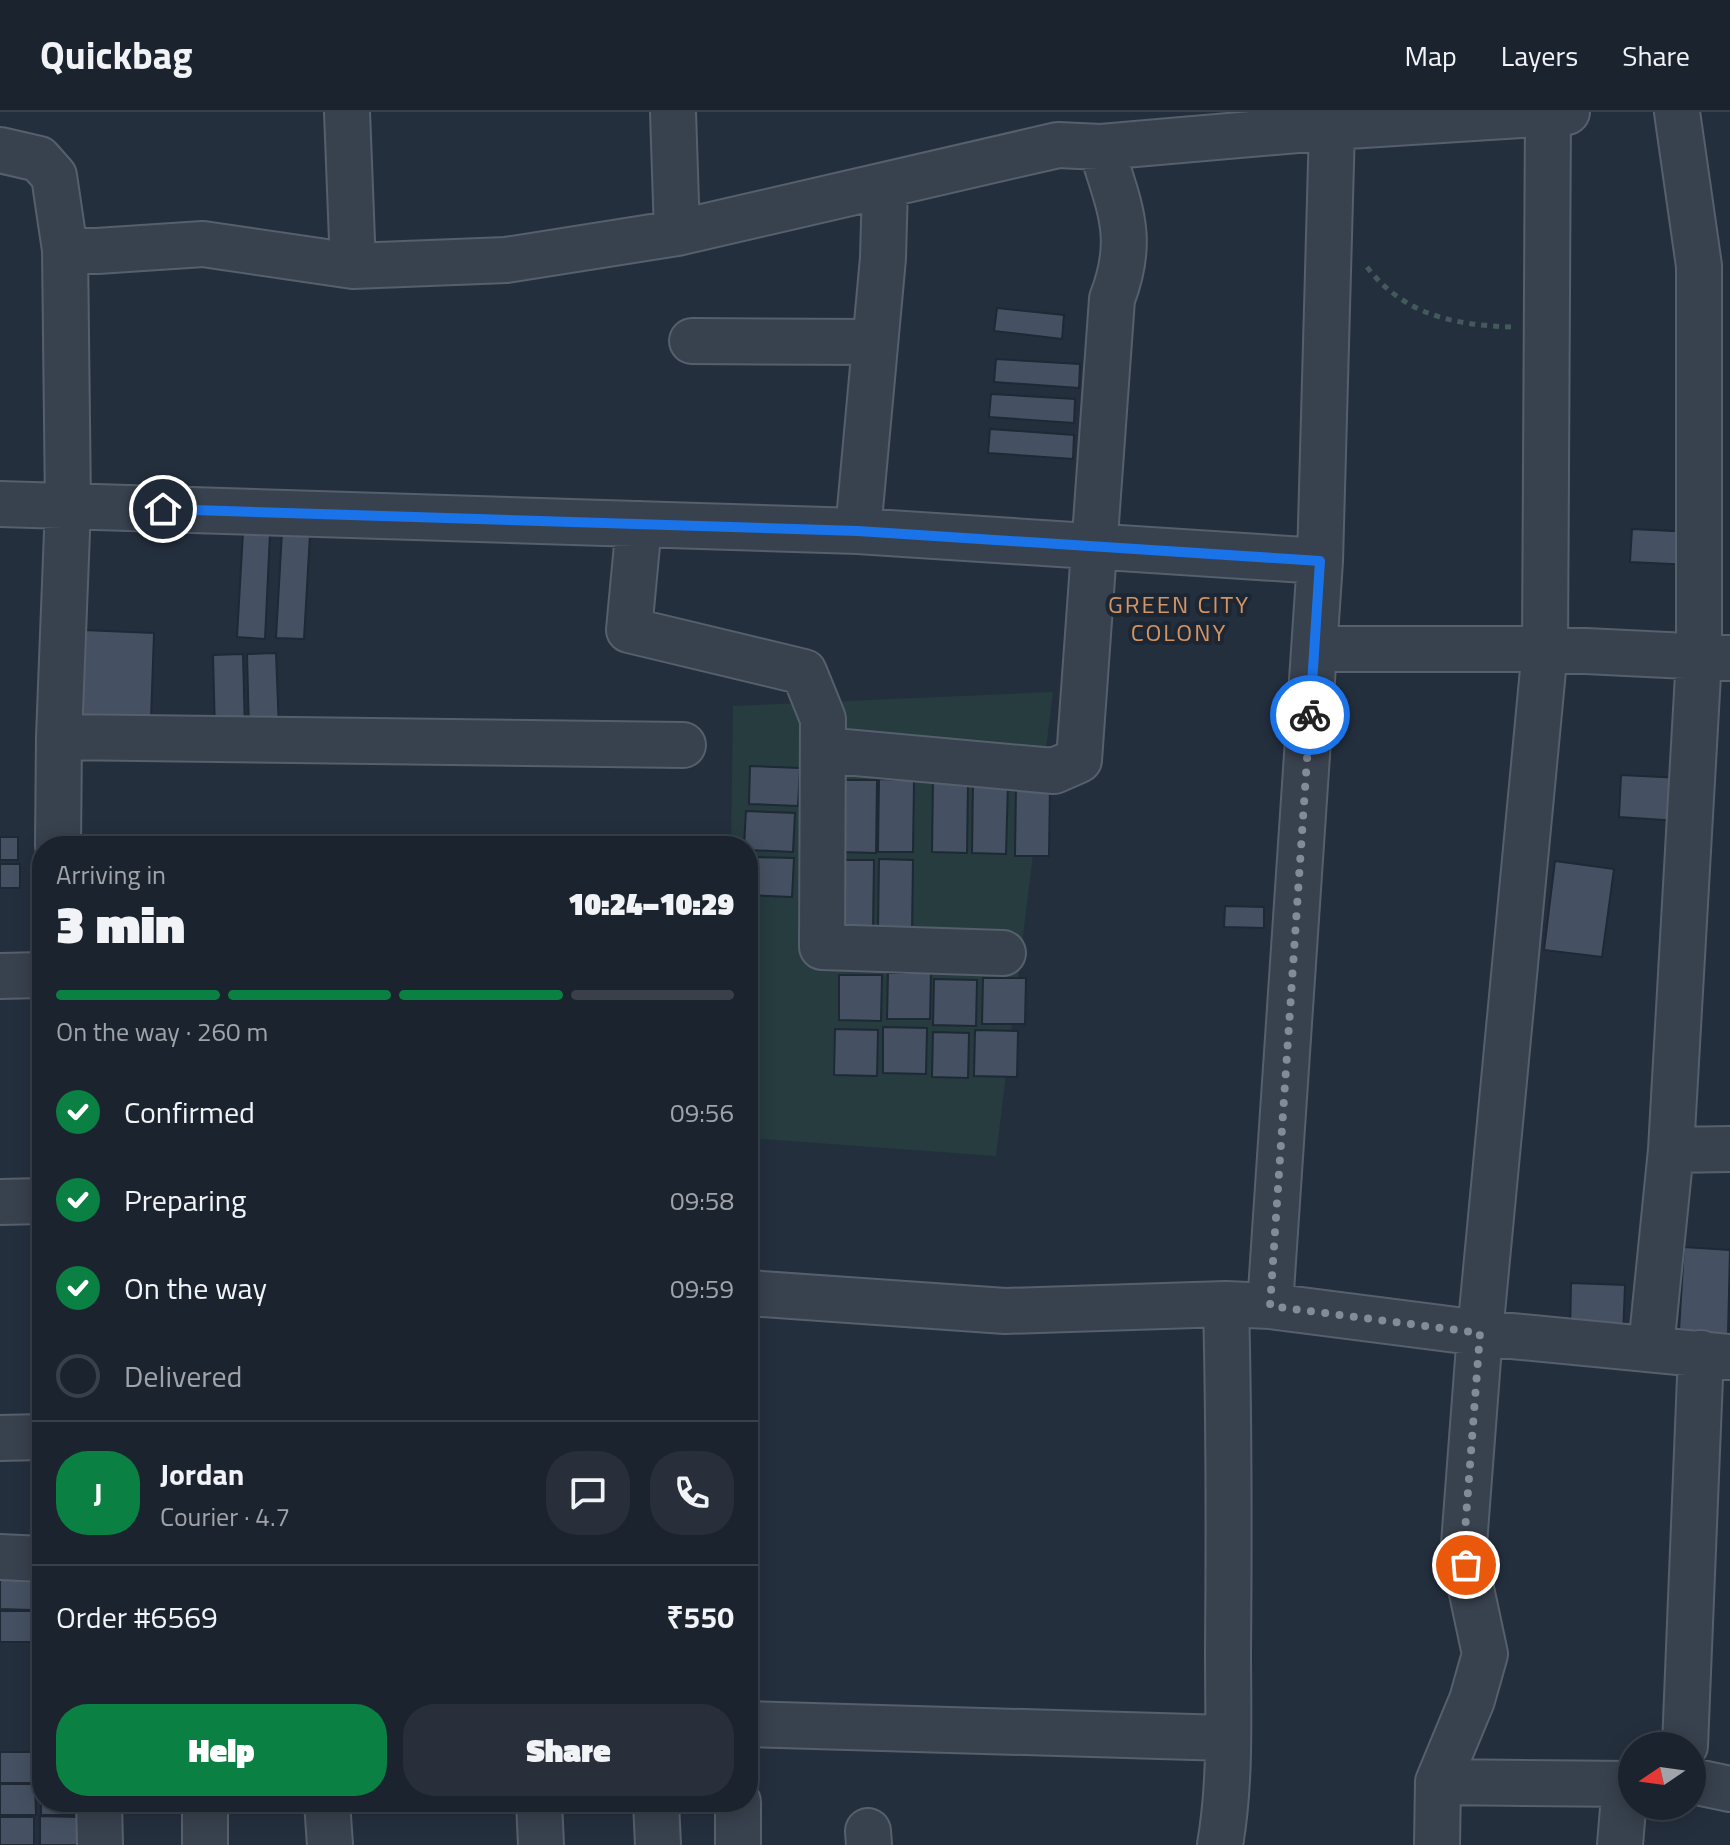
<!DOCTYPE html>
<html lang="en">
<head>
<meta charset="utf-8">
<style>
  body { margin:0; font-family:"Titillium Web",sans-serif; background:#282f3a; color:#f1f3f6; height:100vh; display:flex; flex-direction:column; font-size:30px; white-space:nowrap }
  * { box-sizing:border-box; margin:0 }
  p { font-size:26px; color:#a0a4aa }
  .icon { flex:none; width:44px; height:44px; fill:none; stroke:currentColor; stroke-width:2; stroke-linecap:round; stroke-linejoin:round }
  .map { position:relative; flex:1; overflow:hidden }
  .sheet { position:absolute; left:32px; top:724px; width:726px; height:976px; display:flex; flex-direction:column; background:#1b232e; border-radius:32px; box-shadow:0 4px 20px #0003,0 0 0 2px #39404a }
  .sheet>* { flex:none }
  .needle { width:52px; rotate:257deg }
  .fabs { position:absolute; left:1618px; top:1620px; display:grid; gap:16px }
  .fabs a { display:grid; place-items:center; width:88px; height:88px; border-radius:50%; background:#1b232e; box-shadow:0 4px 20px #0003,0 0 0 2px #39404a; font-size:40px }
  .pin { position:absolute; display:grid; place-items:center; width:68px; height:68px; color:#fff; margin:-34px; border:4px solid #fff; border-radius:50%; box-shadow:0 2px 8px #0007 }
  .courier { position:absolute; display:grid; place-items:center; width:80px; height:80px; margin:-40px; border:6px solid #1a73e8; border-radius:50%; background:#fff; color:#222; box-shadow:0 2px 10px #0007 }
  .summary em { font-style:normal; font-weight:800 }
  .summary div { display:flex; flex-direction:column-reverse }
  .summary { display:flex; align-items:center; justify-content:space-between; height:136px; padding:0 24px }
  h1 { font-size:52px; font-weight:800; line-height:60px }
  .bar { display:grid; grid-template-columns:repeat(4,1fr); gap:12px 8px; align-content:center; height:96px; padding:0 24px }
  .bar i { height:10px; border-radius:6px; background:#39404a }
  .bar .selected { background:#0b8043 }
  .bar p { grid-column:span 4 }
  .line { display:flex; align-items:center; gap:20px; padding:0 24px; border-top:2px solid #39404a }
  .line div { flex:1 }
  .round { display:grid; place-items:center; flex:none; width:84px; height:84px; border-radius:32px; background:#282f3a }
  ol { padding:0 24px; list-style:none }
  li { display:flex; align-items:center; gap:24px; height:88px }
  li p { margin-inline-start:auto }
  li .icon { padding:8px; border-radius:50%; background:#0b8043; color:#fff; stroke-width:4 }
  li:last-child { color:#a0a4aa }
  li i { width:44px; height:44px; border:4px solid #39404a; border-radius:50% }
  .button { display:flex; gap:16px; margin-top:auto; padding:16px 24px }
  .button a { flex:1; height:92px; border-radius:32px; background:#0b8043; color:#fff; font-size:32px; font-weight:800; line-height:92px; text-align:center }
  .button a+a { background:#282f3a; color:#f1f3f6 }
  header { display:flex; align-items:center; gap:48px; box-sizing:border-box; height:112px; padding:0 40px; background:#1b232e; border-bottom:2px solid #39404a }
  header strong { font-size:38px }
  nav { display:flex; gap:44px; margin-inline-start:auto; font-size:28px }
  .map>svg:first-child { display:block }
  .green { fill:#263c3f }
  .building { fill:#455162; stroke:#1f2835; stroke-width:2 }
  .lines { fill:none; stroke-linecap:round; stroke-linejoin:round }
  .minor-casing { stroke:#565f6c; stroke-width:48 }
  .path { stroke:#44595c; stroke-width:5; stroke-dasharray:6 6; stroke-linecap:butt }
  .minor { stroke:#38414e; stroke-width:44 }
  .done { stroke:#828b98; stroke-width:8; stroke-dasharray:0 14.4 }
  .route { stroke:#1a73e8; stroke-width:10 }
  .labels { text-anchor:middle; stroke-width:8; stroke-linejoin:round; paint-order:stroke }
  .neighbourhood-label { font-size:24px; letter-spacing:2px; fill:#d59563; stroke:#1d2633 }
</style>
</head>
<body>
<header>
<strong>Quickbag</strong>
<nav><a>Map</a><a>Layers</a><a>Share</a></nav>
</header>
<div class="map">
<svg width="1730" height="1733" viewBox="0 0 1730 1733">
  <rect width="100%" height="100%" fill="#242f3e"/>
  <path class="green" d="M 1053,580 L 996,1044 L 748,1026 L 748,734 L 731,734 L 733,594 Z"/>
  <path class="building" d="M 997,196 L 1064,203 L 1062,227 L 994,219 Z
    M 996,247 L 1080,252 L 1079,276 L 994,270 Z
    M 991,282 L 1075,287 L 1074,311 L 989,305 Z
    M 990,317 L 1074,323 L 1073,347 L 988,341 Z
    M 1632,417 L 1693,420 L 1692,453 L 1630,450 Z
    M 243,420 L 270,421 L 265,527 L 237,525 Z
    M 282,420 L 310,422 L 304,527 L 276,526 Z
    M 83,518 L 154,521 L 151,608 L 80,606 Z
    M 276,541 L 279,618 L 249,619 L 247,542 Z
    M 243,542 L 245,620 L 215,620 L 213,543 Z
    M 750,654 L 800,656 L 798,694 L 749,692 Z
    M 1621,663 L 1682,666 L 1679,709 L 1619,705 Z
    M 879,667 L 914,668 L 913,740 L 878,740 Z
    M 843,668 L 877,668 L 876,741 L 842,740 Z
    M 933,668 L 968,669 L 967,741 L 932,740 Z
    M 973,669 L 1008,670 L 1006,742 L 972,741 Z
    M 1016,672 L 1050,672 L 1049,744 L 1015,744 Z
    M 746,699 L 795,701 L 793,740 L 748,738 L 748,734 L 744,734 Z
    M 0,725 L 18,725 L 18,748 L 0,748 Z
    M 748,745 L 794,746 L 792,785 L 748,783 Z
    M 879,747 L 913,748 L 912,820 L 878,819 Z
    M 840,748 L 874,748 L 873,820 L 839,820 Z
    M 1555,749 L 1614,757 L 1602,845 L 1544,838 Z
    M 0,752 L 20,752 L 20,776 L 0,776 Z
    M 1225,794 L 1264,795 L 1264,816 L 1224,815 Z
    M 888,861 L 931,861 L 930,907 L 887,907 Z
    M 839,863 L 882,863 L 881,909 L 839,908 Z
    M 983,866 L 1026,866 L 1025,912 L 982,912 Z
    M 934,867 L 977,868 L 976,914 L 933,913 Z
    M 883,915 L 927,916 L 926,962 L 883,961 Z
    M 835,917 L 878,918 L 877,964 L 834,963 Z
    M 975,918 L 1018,919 L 1017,965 L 974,964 Z
    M 933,920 L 969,921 L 968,966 L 932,965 Z
    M 1684,1135 L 1730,1138 L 1728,1223 L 1679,1219 Z
    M 1571,1171 L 1625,1173 L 1623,1224 L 1570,1223 Z
    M 0,1466 L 31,1466 L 31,1498 L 0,1497 Z
    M 0,1499 L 31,1499 L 31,1530 L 0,1530 Z
    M 0,1640 L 35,1640 L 35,1671 L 0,1671 Z
    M 0,1672 L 35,1672 L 36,1703 L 0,1703 Z
    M 41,1672 L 42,1690 L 79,1690 L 79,1703 L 41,1703 Z
    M 40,1704 L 77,1705 L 78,1733 L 40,1733 Z
    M 0,1705 L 34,1705 L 34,1733 L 0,1733 Z"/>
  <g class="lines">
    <g class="minor-casing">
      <path id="minor" d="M 347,0 L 353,154
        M 673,0 L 677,121
        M 0,38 L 39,47 L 54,64 L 65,138
        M 692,229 L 874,230
        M 0,392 L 858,419 L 1320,449
        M 639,412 L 629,518 L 804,560 L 823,607 L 822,835 L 1003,841
        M 858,419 L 883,146 L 885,74
        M 1314,537 L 1545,537 L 1728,546
        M 59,625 L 683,633
        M 823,638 L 1054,659 L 1079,648 L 1112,187 C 1136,125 1119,95 1101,35
        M 58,734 L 59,625 L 68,394 L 65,138 L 97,139 L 203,132 L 353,154 L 506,148 L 677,121 L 1058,33 L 1101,35 L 1332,15 L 1567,0
        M 0,864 L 42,863
        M 1671,1038 L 1730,1037
        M 0,1090 L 42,1089
        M 748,1181 L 1005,1199 L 1226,1192 L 1270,1194 L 1480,1221 L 1730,1245
        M 1270,1194 L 1320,449 L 1332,15
        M 1651,1236 L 1671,1038 L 1699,545 L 1699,154 L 1677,0
        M 0,1326 L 42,1325
        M 0,1445 L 42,1447
        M 748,1612 L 1227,1626
        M 1685,1634 L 1701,1241
        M 1692,1669 L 1730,1677
        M 1438,1670 L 1632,1672
        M 99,1690 L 100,1733
        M 205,1690 L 205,1733
        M 327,1690 L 330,1733
        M 539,1690 L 541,1733
        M 656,1690 L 658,1733
        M 738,1690 L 738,1733
        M 868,1719 L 869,1733
        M 1220,1733 C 1231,1669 1228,1603 1228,1539 C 1229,1423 1229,1307 1226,1192
        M 1437,1733 L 1438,1670 L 1472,1588 L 1485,1542 L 1466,1453 L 1464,1432 L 1480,1221 L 1545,537 L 1548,0
        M 1620,1733 L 1625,1672"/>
    </g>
    <path class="path" d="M 1367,155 C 1404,203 1454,213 1511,215"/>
    <use href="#minor" class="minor"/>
  </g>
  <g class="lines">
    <path class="done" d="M 1310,603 L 1270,1194 L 1480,1221 L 1464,1432 L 1466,1453"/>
    <path class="route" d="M 163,397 L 858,419 L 1320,449 L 1310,603"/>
  </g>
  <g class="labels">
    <g class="neighbourhood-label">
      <text x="1179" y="501">GREEN CITY<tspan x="1179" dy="28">COLONY</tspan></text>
    </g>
  </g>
</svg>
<div class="fabs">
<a><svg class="needle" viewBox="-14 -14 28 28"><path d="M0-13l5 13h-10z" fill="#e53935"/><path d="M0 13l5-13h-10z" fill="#a0a4aa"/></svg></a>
</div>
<div class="pin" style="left:1466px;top:1453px;background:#ea580c"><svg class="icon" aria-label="bag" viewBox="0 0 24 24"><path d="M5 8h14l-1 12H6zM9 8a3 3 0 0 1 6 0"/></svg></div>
<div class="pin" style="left:163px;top:397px;background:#1f2937"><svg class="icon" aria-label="home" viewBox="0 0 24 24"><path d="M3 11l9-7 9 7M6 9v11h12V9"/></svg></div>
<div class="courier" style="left:1310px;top:603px"><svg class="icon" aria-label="bike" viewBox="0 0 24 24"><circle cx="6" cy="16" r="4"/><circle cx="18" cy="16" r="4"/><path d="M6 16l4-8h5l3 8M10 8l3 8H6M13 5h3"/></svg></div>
<section class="sheet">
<div class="summary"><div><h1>3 min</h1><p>Arriving in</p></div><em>10:24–10:29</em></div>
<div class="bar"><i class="selected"></i><i class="selected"></i><i class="selected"></i><i></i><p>On the way · 260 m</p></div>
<ol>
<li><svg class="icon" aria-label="check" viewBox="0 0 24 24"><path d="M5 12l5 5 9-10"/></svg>Confirmed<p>09:56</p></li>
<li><svg class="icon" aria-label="check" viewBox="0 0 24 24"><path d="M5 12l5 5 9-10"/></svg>Preparing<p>09:58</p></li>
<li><svg class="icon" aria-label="check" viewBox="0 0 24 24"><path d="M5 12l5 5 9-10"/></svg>On the way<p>09:59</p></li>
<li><i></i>Delivered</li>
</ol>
<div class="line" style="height:144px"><b class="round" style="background:#0b8043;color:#fff">J</b><div><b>Jordan</b><p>Courier · 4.7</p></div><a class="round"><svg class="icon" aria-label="chat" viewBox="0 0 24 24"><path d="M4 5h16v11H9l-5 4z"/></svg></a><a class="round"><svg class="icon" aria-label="phone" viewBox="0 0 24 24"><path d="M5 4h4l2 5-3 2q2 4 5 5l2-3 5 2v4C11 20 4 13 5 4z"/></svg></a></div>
<div class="line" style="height:104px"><div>Order #6569</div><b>₹550</b></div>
<div class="button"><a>Help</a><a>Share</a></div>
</section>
</div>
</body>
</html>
